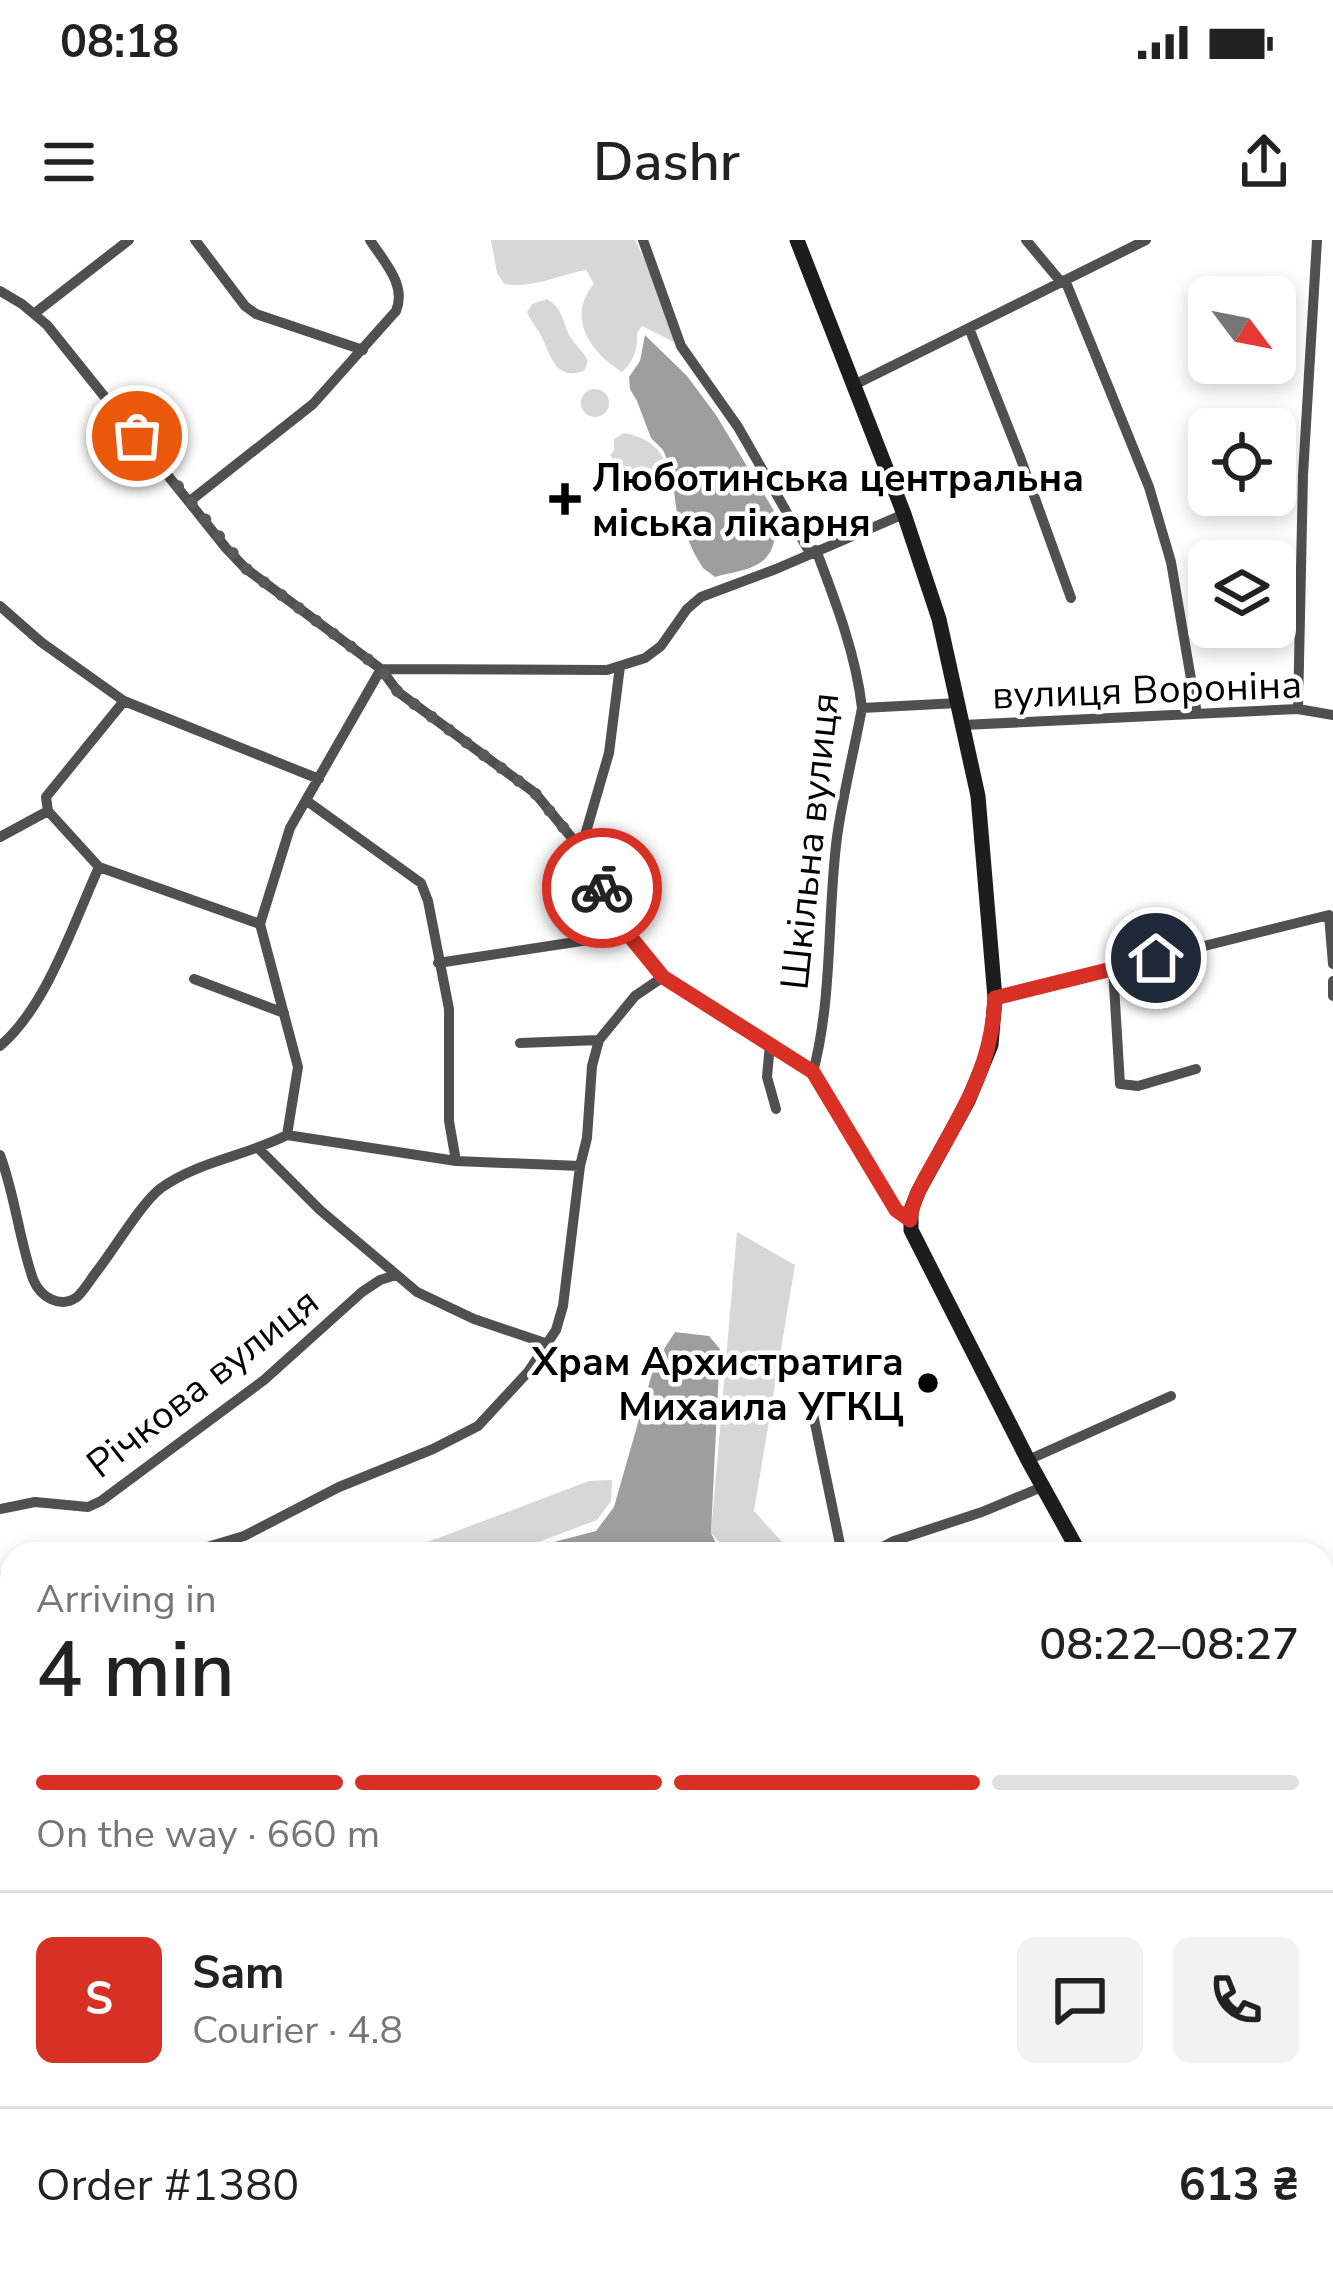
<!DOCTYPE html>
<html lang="en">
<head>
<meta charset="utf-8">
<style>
  body { margin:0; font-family:"Nunito Sans",sans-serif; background:#f2f2f2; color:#222; height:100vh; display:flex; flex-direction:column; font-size:45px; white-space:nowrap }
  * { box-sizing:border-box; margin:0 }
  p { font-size:39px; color:#767676 }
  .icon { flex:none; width:66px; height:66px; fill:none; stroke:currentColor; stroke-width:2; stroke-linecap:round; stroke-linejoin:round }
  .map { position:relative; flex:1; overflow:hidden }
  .details { position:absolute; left:0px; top:1302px; width:1335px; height:747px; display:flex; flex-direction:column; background:#fff; border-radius:36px 36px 0 0; box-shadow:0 6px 18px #0003 }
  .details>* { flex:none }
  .needle { width:78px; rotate:122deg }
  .fabs { position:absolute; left:1188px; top:36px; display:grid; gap:24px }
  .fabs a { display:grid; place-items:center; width:108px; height:108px; border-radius:18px; background:#fff; box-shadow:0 6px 18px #0003; font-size:60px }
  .pin { position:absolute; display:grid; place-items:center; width:102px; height:102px; color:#fff; margin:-51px; border:6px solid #fff; border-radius:50%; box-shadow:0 3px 12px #0007 }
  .courier { position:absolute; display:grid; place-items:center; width:120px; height:120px; margin:-60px; border:9px solid #d93025; border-radius:50%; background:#fff; color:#222; box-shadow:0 3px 15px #0007 }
  .headline em { font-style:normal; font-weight:600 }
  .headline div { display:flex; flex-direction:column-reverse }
  .headline { display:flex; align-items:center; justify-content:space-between; height:204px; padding:0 36px }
  h1 { font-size:78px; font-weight:600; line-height:90px }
  .bar { display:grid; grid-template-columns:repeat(4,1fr); gap:18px 12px; align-content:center; height:144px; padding:0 36px }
  .bar i { height:15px; border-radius:9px; background:#e0e0e0 }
  .bar .current { background:#d93025 }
  .bar p { grid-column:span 4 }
  .line { display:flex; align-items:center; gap:30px; padding:0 36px; border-top:3px solid #e0e0e0 }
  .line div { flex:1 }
  .round { display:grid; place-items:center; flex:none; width:126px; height:126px; border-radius:18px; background:#f2f2f2 }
  .status { display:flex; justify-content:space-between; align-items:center; height:84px; padding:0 60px; background:#fff; direction:ltr }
  .status svg { height:33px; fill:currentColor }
  header { display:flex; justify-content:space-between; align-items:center; height:156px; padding:0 36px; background:#fff; font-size:54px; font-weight:600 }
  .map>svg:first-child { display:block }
  .green { fill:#d7d7d7 }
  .water { fill:#9e9e9e }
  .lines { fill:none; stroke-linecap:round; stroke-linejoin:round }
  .street { stroke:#505050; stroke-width:10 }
  .secondary { stroke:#1d1d1d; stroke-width:15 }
  .done { stroke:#595959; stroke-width:12; stroke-dasharray:0 21.6 }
  .route { stroke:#d93025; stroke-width:15 }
  .poi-dot { fill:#000; stroke:#fff; stroke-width:4.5 }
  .labels { text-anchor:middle; stroke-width:9; stroke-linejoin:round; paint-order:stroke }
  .poi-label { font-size:39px; font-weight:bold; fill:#000; stroke:#fff; text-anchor:start }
  .street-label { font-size:39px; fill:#000; stroke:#fff }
</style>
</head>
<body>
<div class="status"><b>08:18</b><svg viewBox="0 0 49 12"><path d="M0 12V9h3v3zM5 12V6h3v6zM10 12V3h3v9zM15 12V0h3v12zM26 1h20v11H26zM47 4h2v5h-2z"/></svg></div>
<header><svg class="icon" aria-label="menu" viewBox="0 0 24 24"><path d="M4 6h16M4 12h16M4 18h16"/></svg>Dashr<svg class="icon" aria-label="share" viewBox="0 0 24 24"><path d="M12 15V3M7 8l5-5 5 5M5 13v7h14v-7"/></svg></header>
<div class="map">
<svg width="1333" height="2048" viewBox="0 0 1333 2048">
  <rect width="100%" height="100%" fill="#fff"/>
  <path class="green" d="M 491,0 L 635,0 L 682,96 L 674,102 L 642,86 L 637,93 C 638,108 634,122 622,132 C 590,112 566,77 594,44 L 586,30 C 557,35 533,49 504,44 L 497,33 Z
    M 547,59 C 563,69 562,79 569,95 C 574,104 583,111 588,121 L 584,131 C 551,142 551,109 537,89 C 533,83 529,78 527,72 L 532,64 Z
    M581 163a14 14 0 1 1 28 0a14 14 0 1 1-28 0Z
    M 624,193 C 650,198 666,211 669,238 L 657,244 L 640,234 L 632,241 L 626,256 L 611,241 L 618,226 L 610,215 L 614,210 L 614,199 Z
    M 737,992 L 795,1025 L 754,1271 L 793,1314 L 730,1314 L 711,1293 Z
    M 612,1240 L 611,1261 L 597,1280 L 506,1314 L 396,1314 L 589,1241 Z
    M 12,1327 L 12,1464 L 0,1467 L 0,1331 Z
    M 470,2037 L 565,2037 L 556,2048 L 462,2048 Z"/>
  <path class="water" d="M 645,95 L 687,136 L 716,175 L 773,269 C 778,281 777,284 775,297 C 770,330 743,329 715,337 L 703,328 L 694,313 L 677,274 L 671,229 L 663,210 L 651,198 L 637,161 L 630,149 L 629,137 L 640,121 Z
    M 675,1092 L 709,1096 L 720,1109 L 711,1293 L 721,1314 L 508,1314 L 596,1291 L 614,1267 L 655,1123 Z"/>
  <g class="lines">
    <path class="street" d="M 195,0 L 245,66 L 256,74 L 363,110
      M 643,0 L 681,106 L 738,187 L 810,313
      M 1026,0 L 1061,42
      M 1065,40 L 1149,247 L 1171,322 L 1197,474
      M 0,51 L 22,64 L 47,85 L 226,308 L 245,328 L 381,429 L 398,452 L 535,553 L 581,609 L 628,694 L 663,737 L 813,832 L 897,970 L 910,980
      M 35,73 L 129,0
      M 969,88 L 1020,217 L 1071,358
      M 854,145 L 1146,0
      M 190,261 L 313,164 L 396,71 C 407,45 384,22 370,0
      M 0,366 L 41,402 L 124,461 L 319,539
      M 381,429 L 607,430 L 645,418 L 661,406 L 687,369 L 701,357 L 776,329 L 904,274
      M 124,461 L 46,557 L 48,571 L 99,627 L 260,684
      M 862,468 L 958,463
      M 1298,469 L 1303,235 L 1317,0
      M 963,485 L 1298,469 L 1333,475
      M 307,561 L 421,643 L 428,661 L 449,769 L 449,881 L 456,921
      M 0,597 L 48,571
      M 581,609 L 609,513 L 620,426
      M 438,723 L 628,694
      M 1113,729 L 1120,844 L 1138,846 L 1196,829
      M 194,739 L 284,773
      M 1333,741 L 1333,756
      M 995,758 L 1329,675 L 1333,724
      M 520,803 L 599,800
      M 770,804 L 767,837 L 776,869
      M 0,806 C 47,766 73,684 99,627
      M 813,832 C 833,757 827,674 837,597 C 843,554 854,511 862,468 C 856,414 835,360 816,310
      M 287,895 L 456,921 L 580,926
      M 259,909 L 320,970 L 417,1052 L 474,1079 L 548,1104
      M 0,915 C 15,955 19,999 33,1039 C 40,1057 60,1069 77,1057 C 83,1052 89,1042 94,1035 C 112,1013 141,963 161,948 C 199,921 246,916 287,895 L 298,827 L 260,684 L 290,588 L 381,429
      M 812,1169 L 842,1314
      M 1028,1220 L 1171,1156
      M 0,1269 L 35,1262 L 88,1267 L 101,1261 L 264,1140 L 362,1052 L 380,1040 L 396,1035
      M 184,1314 L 244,1296 L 339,1247 L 433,1209 L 478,1186 L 528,1132 L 556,1090 L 563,1066 L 580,926 L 587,898 L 592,826 L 599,800 L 635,756 L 663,737
      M 870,1314 L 894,1301 L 982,1272 L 1042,1247
      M 1323,1409 L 1333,1402
      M 1323,1493 L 1333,1488
      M 1323,1576 L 1333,1594
      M 1323,1702 L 1333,1695
      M 0,1819 L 12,1808
      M 0,1889 L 12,1877
      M 1323,1980 L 1333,1970
      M 883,2037 L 886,2048
      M 1156,2037 L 1160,2048
      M 82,2048 L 89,2037
      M 1241,2048 L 1247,2037"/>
    <path class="secondary" d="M 797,0 L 904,274 L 939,379 L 978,556 L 995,758 L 991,805 L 968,861 L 918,952 L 911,970 L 911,990 L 1028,1220 L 1080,1314
      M 1323,1725 L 1333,1736"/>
  </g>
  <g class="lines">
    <path class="done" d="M 137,196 L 245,328 L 381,429 L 398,452 L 535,553 L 581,609 L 602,648"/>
    <path class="route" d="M 602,648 L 628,694 L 663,737 L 813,832 L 896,970 L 910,980 C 913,955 929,932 941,910 C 970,858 992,820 995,758 L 1156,718"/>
  </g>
  <g class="poi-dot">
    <path d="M559 241h12v12h12v12h-12v12h-12v-12h-12v-12h12z"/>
    <circle cx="928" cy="1143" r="12"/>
  </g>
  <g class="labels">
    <g class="poi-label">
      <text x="592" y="251">Люботинська центральна<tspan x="592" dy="45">міська лікарня</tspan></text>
      <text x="904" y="1135" text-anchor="end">Храм Архистратига<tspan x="904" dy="45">Михаила УГКЦ</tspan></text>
    </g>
    <g class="street-label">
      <text transform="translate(1147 449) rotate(-2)" y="14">вулиця Вороніна</text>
      <text transform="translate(809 601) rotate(-84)" y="14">Шкільна вулиця</text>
      <text transform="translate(202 1142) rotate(-38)" y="14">Річкова вулиця</text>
    </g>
  </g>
</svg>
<div class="fabs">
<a><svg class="needle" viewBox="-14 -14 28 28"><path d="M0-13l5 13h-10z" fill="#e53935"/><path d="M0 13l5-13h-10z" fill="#767676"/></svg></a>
<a><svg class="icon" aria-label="locate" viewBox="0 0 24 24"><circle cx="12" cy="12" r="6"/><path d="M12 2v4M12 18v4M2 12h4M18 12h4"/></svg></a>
<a><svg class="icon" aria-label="layers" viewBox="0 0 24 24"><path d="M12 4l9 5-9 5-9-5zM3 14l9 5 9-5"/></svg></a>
</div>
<div class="pin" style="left:137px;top:196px;background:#ea580c"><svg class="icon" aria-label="bag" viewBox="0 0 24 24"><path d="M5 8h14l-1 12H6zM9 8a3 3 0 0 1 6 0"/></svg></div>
<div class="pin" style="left:1156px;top:718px;background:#1f2937"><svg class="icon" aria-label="home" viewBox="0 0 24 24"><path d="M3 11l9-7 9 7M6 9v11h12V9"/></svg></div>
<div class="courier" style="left:602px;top:648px"><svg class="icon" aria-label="bike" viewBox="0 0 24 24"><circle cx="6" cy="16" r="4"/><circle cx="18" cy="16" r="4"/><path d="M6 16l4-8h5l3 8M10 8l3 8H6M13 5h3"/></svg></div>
<section class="details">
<div class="headline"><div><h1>4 min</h1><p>Arriving in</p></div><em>08:22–08:27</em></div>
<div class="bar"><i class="current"></i><i class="current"></i><i class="current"></i><i></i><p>On the way · 660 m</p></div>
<div class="line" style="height:216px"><b class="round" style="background:#d93025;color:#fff">S</b><div><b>Sam</b><p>Courier · 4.8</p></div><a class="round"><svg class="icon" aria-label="chat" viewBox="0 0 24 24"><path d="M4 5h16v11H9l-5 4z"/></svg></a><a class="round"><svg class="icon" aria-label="phone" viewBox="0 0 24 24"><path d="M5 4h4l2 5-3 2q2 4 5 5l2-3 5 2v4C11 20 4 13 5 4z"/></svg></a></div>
<div class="line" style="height:156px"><div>Order #1380</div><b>613 ₴</b></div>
</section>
</div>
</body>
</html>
